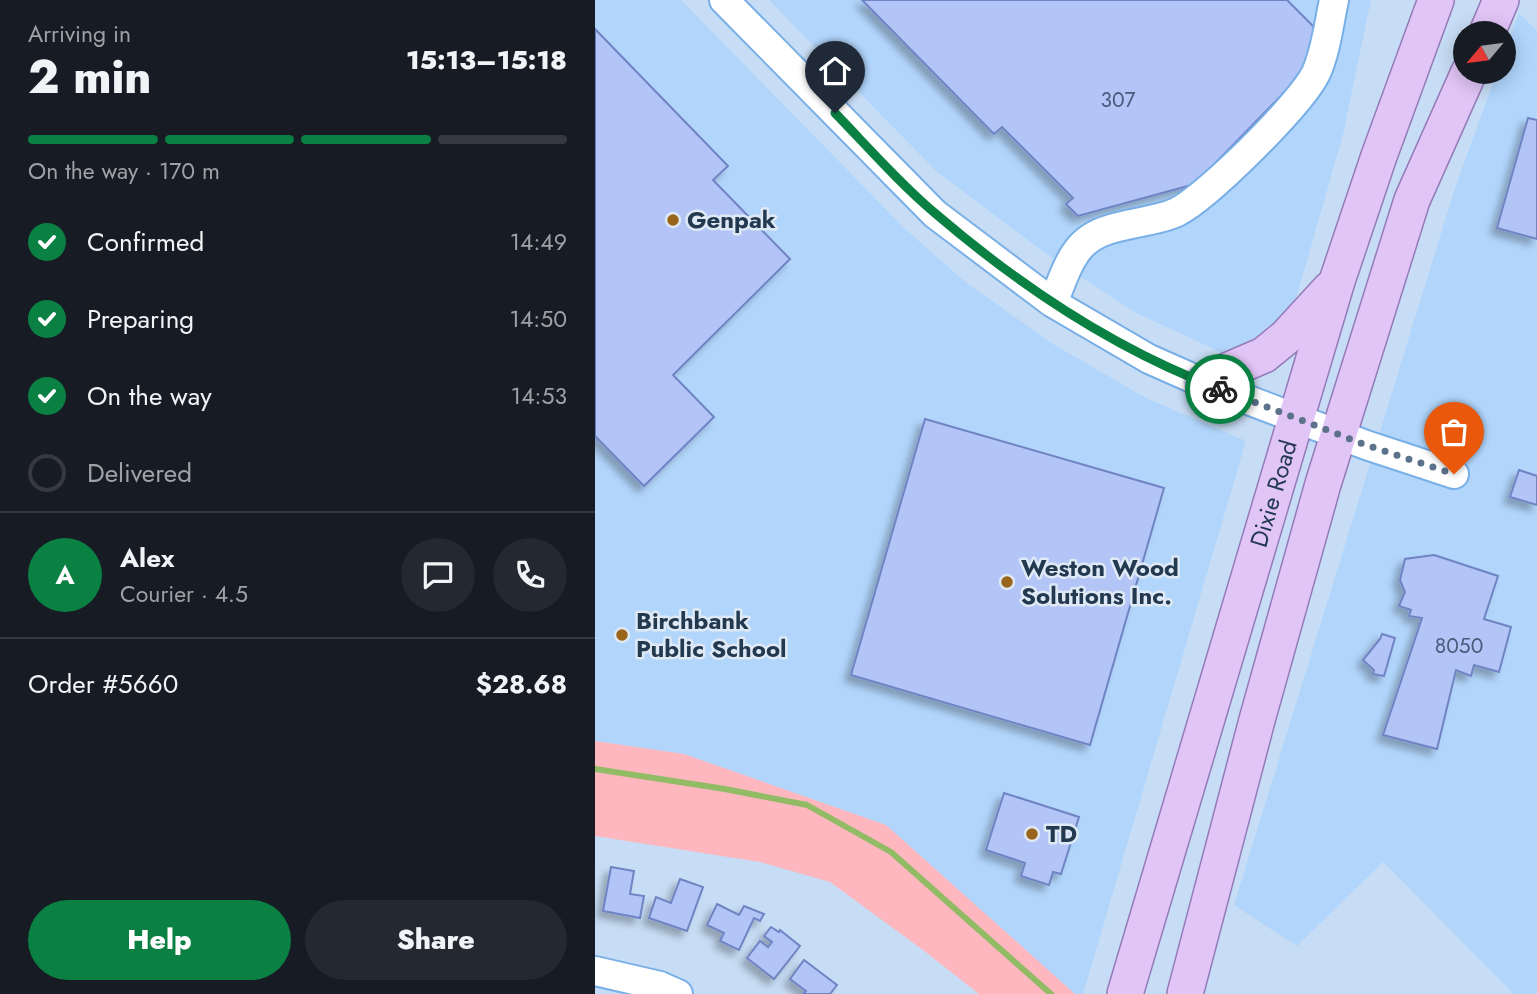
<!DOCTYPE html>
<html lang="en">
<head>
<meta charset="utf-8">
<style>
  body { margin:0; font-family:Jost,sans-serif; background:#242831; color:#f1f3f6; height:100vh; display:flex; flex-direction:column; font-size:26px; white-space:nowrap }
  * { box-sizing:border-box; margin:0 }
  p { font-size:23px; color:#9ea1a6 }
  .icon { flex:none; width:38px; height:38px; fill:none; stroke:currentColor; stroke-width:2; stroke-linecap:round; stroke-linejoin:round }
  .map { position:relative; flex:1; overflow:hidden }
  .drawer { display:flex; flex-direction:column; background:#171b24; width:595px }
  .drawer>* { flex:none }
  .needle { width:46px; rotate:241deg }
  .fabs { position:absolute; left:858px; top:21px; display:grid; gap:14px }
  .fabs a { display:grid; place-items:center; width:63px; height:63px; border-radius:50%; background:#171b24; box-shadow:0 4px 18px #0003; font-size:35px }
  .pin { position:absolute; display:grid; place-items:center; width:60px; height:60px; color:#fff; margin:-72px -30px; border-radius:50% 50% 50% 0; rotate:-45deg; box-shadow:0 0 7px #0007 }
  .pin .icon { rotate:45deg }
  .courier { position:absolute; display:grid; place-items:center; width:70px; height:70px; margin:-35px; border:5px solid #0b8043; border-radius:50%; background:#fff; color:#222; box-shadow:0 2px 9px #0007 }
  .head em { font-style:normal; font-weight:800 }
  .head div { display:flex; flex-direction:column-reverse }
  .head { display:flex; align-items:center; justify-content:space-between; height:119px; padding:0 28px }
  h1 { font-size:46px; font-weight:800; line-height:52px }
  .bar { display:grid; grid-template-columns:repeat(4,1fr); gap:10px 7px; align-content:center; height:84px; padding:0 28px }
  .bar i { height:9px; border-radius:5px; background:#363941 }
  .bar .on { background:#0b8043 }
  .bar p { grid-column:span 4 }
  .line { display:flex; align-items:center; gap:18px; padding:0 28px; border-top:2px solid #363941 }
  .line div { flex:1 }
  .round { display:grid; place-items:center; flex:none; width:74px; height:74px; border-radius:37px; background:#242831 }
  ol { padding:0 28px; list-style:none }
  li { display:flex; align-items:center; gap:21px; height:77px }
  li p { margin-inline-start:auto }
  li .icon { padding:7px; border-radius:50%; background:#0b8043; color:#fff; stroke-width:4 }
  li:last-child { color:#9ea1a6 }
  li i { width:38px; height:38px; border:4px solid #363941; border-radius:50% }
  .primary-button { display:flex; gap:14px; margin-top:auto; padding:14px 28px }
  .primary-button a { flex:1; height:80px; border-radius:42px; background:#0b8043; color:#fff; font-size:28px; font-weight:800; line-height:80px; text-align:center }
  .primary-button a+a { background:#242831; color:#f1f3f6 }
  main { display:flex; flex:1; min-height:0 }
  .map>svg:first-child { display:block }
  .built { fill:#b1d5fb }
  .green { fill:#feb6bf }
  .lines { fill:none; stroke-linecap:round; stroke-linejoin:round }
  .stream { stroke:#91bc65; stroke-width:6 }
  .building { fill:#b3c4f7; stroke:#7083c3; stroke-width:2; filter:url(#shadow) }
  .minor-casing { stroke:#79afe7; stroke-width:32 }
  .major-casing { stroke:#937bb9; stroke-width:38 }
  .minor { stroke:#fff; stroke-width:28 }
  .major { stroke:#e2c5f7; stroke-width:35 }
  .done { stroke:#5c728a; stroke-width:7; stroke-dasharray:0 12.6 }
  .route { stroke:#0b8043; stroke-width:9 }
  .poi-dot { fill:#99651b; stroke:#dee9f5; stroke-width:2.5 }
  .labels { text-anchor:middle; stroke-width:5; stroke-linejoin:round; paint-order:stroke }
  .number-label { font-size:21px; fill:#475c7a }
  .poi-label { font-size:24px; font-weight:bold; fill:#233950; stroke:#dee9f5; text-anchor:start }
  .street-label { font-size:24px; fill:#233950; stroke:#dee9f5 }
</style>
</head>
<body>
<main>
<section class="drawer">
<div class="head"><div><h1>2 min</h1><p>Arriving in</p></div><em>15:13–15:18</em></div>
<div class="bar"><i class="on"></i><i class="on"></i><i class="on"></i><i></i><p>On the way · 170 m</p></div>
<ol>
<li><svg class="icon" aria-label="check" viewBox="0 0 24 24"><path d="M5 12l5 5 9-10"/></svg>Confirmed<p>14:49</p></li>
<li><svg class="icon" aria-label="check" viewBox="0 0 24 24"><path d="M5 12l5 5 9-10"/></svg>Preparing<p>14:50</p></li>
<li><svg class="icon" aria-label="check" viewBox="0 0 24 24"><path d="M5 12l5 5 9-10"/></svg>On the way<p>14:53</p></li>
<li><i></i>Delivered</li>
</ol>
<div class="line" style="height:126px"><b class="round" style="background:#0b8043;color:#fff">A</b><div><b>Alex</b><p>Courier · 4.5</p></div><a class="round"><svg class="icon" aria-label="chat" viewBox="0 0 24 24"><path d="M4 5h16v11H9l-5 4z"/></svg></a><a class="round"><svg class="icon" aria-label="phone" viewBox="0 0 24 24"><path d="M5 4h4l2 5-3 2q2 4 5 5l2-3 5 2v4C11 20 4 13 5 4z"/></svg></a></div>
<div class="line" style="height:91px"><div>Order #5660</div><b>$28.68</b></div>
<div class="primary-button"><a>Help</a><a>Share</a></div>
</section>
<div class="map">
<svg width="942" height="994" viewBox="0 0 942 994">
  <defs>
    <filter id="shadow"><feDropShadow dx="-6" dy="6" stdDeviation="3.5" flood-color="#0004"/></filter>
  </defs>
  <rect width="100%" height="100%" fill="#c7ddf5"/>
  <path class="built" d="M 0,0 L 86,0 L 310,229 L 373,284 L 458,344 L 551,398 L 651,441 L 488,994 L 480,994 L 291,825 L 89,754 L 0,741 Z
    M 174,0 L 776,0 L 748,134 L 682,365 L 671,373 L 539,312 L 450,253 L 340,170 Z
    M 924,13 L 942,31 L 942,994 L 919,994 L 788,862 L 702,946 L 639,905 L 860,188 L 902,72 L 908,72 L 908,55 Z"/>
  <path class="green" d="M 0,741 L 89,754 L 291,825 L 480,994 L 384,994 L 328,950 L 235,882 L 165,862 L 0,836 Z"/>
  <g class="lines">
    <path class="stream" d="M 0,769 L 130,789 L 212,805 L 296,852 L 456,994"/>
  </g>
  <path class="building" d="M 267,0 L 692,0 L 721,29 L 708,73 L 600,184 L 483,216 L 471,204 L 478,198 L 407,127 L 399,134 Z
    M 0,29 L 133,166 L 118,180 L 195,259 L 78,375 L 119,417 L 49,486 L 0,436 Z
    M 933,118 L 942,120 L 942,239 L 902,228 Z
    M 330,419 L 569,488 L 495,745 L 256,675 Z
    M 924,470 L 942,476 L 942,505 L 915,497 Z
    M 839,555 L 903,576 L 889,619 L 916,627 L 904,672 L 879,665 L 876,676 L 861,670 L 842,749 L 788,735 L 827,618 L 814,616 L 816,610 L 804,606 L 810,592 L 805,580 L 810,559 Z
    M 787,634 L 800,638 L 789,676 L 778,674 L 779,670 L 768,660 L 785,639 Z
    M 409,793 L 484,817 L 466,874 L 458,872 L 454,885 L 426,876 L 430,863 L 391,850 Z
    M 16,867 L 39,871 L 35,894 L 49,896 L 45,918 L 8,911 Z
    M 85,879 L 108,887 L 92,931 L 54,918 L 61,897 L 76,903 Z
    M 122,904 L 144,915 L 149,906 L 169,914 L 165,921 L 159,918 L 144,950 L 125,941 L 129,933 L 112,925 Z
    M 176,927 L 184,932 L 185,930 L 205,946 L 179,979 L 152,958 L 165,941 L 173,947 L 177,942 L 169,936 Z
    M 209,960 L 242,985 L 235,994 L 208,994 L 211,991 L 195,979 Z"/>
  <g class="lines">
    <g class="minor-casing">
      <path id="minor" d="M 129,0 L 340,214 L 458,303 L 554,359 L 606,382 L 771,445 L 859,474
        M 458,303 C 465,287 470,268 480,254 C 501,220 550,227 582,212 C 613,196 706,104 721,73 C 731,51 734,23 739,0
        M 0,971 L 65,986 L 83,994"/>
    </g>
    <g class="major-casing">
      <g id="major">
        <path d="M 892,33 L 906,0"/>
        <path d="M 606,382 L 669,355 L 691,337 L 735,289"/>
        <path id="s1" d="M 530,994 L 742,281 L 784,156 L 841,0"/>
        <path d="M 590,994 L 662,720 L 728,484 L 817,200 L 874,72"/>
      </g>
    </g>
    <use href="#minor" class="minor"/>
    <use href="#major" class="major"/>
  </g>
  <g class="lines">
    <path class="done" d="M 625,389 L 771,445 L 859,474"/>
    <path class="route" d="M 240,113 C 273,147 305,184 341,214 C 425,286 521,350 625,389"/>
  </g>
  <g class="poi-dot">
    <circle cx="78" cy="220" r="7"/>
    <circle cx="412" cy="582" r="7"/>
    <circle cx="27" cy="635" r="7"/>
    <circle cx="437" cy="834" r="7"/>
  </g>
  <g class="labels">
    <g class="number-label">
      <text x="523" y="107">307</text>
      <text x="864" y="653">8050</text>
    </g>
    <g class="poi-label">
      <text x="92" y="228">Genpak</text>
      <text x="426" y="576">Weston Wood<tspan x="426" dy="28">Solutions Inc.</tspan></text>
      <text x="41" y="629">Birchbank<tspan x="41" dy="28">Public School</tspan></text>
      <text x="451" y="842">TD</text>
    </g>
    <g class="street-label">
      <text dy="8" stroke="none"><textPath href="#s1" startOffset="522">Dixie Road</textPath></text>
    </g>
  </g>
</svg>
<div class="fabs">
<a><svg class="needle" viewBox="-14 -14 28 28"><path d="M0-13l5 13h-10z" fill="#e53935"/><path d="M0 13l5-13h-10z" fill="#9ea1a6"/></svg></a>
</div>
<div class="pin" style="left:859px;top:474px;background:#ea580c"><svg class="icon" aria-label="bag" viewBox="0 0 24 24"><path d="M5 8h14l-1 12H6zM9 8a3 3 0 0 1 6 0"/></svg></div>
<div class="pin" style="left:240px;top:113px;background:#1f2937"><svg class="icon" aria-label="home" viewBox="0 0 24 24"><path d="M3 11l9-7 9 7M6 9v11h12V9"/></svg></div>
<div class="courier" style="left:625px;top:389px"><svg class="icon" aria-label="bike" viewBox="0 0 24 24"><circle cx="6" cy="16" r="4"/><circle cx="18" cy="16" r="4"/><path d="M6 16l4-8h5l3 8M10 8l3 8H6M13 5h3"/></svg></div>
</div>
</main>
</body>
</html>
